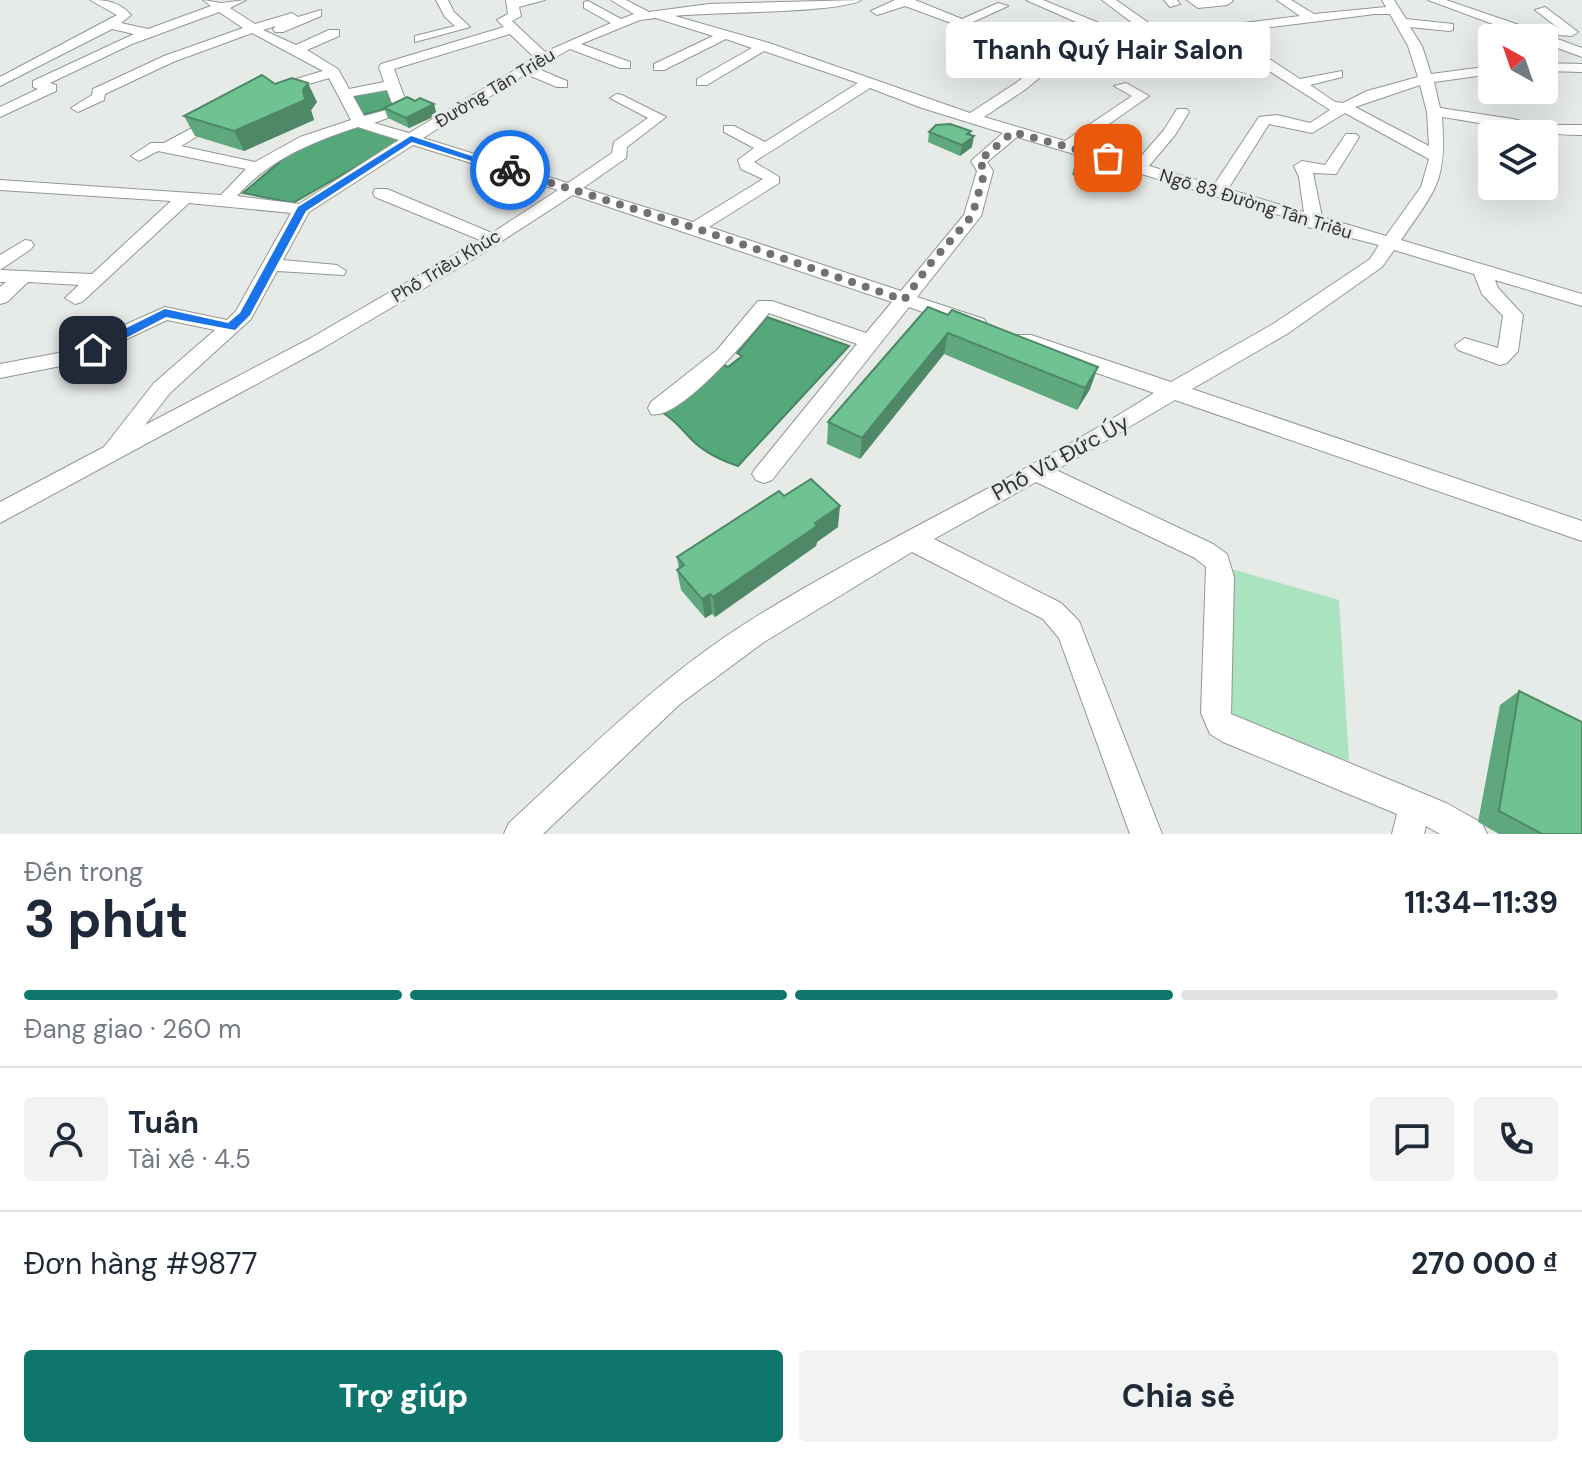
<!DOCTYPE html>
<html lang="vi">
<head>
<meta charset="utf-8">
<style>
  body { margin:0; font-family:"DM Sans",sans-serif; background:#f2f2f3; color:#1f2937; height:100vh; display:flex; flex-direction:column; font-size:30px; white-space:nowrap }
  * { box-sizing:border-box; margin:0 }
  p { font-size:26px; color:#747a83 }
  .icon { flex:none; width:44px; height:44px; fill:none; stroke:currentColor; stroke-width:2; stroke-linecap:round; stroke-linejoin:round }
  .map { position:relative; height:834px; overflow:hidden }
  .drawer { display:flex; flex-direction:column; background:#fff; flex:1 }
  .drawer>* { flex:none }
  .needle { width:52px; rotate:320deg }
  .buttons { position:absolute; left:1478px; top:24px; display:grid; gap:16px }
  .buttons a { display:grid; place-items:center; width:80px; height:80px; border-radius:8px; background:#fff; box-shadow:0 8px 32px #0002; font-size:40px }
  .pin { position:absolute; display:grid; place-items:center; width:68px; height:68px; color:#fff; margin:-34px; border-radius:16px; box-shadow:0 4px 12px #0006 }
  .courier { position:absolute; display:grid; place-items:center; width:80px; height:80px; margin:-40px; border:6px solid #1a73e8; border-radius:50%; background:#fff; color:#222; box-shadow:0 2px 10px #0007 }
  .bubble { position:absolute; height:56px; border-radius:8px; background:#fff; box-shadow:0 8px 32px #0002; font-size:26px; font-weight:700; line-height:56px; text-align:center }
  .head em { font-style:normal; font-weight:700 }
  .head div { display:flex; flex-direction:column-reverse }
  .head { display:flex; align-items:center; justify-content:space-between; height:136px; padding:0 24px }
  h1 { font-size:52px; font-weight:700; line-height:60px }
  .bar { display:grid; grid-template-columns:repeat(4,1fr); gap:12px 8px; align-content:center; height:96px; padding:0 24px }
  .bar i { height:10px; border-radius:6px; background:#e0e1e3 }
  .bar .selected { background:#0f766e }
  .bar p { grid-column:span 4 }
  .line { display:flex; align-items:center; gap:20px; padding:0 24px; border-top:2px solid #e0e1e3 }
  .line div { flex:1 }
  .round { display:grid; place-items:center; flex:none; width:84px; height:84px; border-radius:8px; background:#f2f2f3 }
  .button { display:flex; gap:16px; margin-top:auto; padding:16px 24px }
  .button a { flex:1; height:92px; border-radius:8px; background:#0f766e; color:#fff; font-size:32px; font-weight:700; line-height:92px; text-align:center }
  .button a+a { background:#f2f2f3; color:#1f2937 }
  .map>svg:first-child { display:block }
  .green { fill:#aae3c0 }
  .water { fill:#54a879; stroke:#498463; stroke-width:2 }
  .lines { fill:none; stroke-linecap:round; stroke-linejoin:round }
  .minor-casing { stroke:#939794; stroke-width:2 }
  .minor { fill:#fff; fill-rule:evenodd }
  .wall { fill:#5fa87e }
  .shaded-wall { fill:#4e8867 }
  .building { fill:#6fc393; stroke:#4e8867; stroke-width:2 }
  .route { fill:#1a73e8 }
  .done { stroke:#707270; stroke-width:8; stroke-dasharray:0 14.4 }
  .labels { text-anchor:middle; stroke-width:6; stroke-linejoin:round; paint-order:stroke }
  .far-street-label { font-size:18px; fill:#303130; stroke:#e7ebe8 }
  .street-label { font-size:22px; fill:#303130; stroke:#e7ebe8 }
</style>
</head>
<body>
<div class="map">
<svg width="1582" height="834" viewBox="0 0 1582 834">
  <rect width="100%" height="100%" fill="#e7ebe8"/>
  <path class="green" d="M 1228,568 L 1339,600 L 1349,761 L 1221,719 Z"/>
  <path class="water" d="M 387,86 L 400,105 L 363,115 L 352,94 Z
    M 359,122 L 404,139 L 293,203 L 243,193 L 289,154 Z
    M 767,317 L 849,346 L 738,466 C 720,460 705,453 692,440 C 681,429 676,421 663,413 L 722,364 L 728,367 L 742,356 L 737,353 Z"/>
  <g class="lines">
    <g class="minor-casing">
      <path id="minor" d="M 90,0 C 108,0 119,2 131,15 L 121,23 L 148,29 L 211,6 L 203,0 L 221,3 L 246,0 L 230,8 L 255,24 L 292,13 L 298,17 L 321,10 L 321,16 L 283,32 L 275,32 L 273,29 L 276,26 L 263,30 L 296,45 L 329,30 L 339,30 L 339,36 L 307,50 L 338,69 L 349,89 L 384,82 L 379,67 L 381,64 L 504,27 L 497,20 L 508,14 L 506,0 L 545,0 L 519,7 L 521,16 L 512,21 L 545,52 L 611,23 L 584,8 L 584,2 L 588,1 L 621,19 L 634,14 L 611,0 L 626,0 L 649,12 L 709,4 L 861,0 C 842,13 710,12 675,16 L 769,43 L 970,113 L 1016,83 L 1054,51 L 1099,32 L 1026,0 L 1043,0 L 1138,39 L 1150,36 L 1102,0 L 1116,0 L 1163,33 L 1300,16 L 1277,0 L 1291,0 L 1314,14 L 1386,7 L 1382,0 L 1394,0 L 1406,19 L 1453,24 L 1453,30 L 1449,31 L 1410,27 L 1422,46 L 1431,74 L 1492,66 L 1492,74 L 1434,82 L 1440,108 L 1513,119 L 1537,125 L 1582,125 L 1582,135 C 1535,135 1489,124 1442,117 C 1447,182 1436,189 1401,240 L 1582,294 L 1582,306 L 1495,280 L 1498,288 L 1523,315 L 1518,351 L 1507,363 L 1500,365 L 1458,350 L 1455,345 L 1465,338 L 1498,348 L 1503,316 L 1482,294 L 1474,274 L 1394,250 L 1382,267 L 1287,334 L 1192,389 L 1582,521 L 1582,541 L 1175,400 L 1056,470 L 1213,544 L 1227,554 L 1234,577 L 1231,714 L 1446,803 L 1482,823 L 1487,834 L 1440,834 L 1426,826 L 1424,834 L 1392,834 L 1397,814 L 1223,742 L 1210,734 L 1201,713 L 1206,567 L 1195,558 L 1036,482 L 934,539 L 1061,603 L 1079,621 L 1162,834 L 1130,834 L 1059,638 L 1043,619 L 912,552 L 764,642 L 680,704 L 543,834 L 504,834 L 509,823 C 585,753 658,679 746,623 C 878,540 1023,477 1154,393 L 1017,345 L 1014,340 L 1017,335 L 1031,335 L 1171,382 L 1273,324 L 1370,259 L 1379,245 L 1308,227 L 1306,223 L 1017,137 L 987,162 L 993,171 L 981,216 L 917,297 L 984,319 L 987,324 L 984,329 L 970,329 L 909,307 L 772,480 L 764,483 L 756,480 L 752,474 L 756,468 L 857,344 L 769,313 C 751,335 679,422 651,414 L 648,408 L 651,402 L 717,350 L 758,301 L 772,301 L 866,333 L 892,302 L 573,195 L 477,257 L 323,348 L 0,523 L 0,502 L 104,447 L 154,383 L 215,330 L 167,320 L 76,363 L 0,378 L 0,364 L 64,352 L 165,307 L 227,320 L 236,311 L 291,213 L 189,203 L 82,302 L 75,304 L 65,298 L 79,285 L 28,282 L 7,302 L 0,304 L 0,287 L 6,282 L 0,282 L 0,270 L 92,274 L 171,201 L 0,190 L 0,180 L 221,195 L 246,169 L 158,151 L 139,161 L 131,156 L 151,143 L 164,143 L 218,114 L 225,118 L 223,121 L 181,146 L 255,162 L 300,137 L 351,120 L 329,78 L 282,92 L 272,92 L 272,86 L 323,71 L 252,33 L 173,62 L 105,94 L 104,100 L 78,112 L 71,108 L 92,95 L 93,89 L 164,56 L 243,28 L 219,12 L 132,44 L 50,83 L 56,85 L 56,91 L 0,117 L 0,107 L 38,89 L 33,87 L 33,81 L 134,34 L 112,29 L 0,86 L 0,77 L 117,15 ZM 1375,14 L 1390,14 L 1408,46 L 1418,77 L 1367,91 L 1343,103 L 1335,102 L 1310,85 L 1342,77 L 1342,71 L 1300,79 L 1271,60 L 1251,61 L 1251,67 L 1263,67 L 1330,110 L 1310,123 L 1277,115 L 1259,117 L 1214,185 L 1149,166 L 1175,135 L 1189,112 L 1187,109 L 1177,109 L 1164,130 L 1136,162 L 1079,145 L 1149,96 L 1126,83 L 1114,86 L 1132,96 L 1065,141 L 984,117 L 1026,89 L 1064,57 L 1110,37 L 1137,47 L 1160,41 ZM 656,18 L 713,36 L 654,64 L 654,70 L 664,70 L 726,39 L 752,48 L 697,79 L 697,85 L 707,85 L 764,51 L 858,83 L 765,142 L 734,126 L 724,126 L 724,132 L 754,148 L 738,160 L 741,169 L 763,179 L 693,222 L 583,188 L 626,158 L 627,147 L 666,117 L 622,95 L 617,94 L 610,98 L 648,118 L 614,142 L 612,153 L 568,183 L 423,138 L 526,74 L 557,87 L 567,87 L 567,81 L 536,68 L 570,49 L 620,68 L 630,68 L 630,62 L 581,44 L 640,20 ZM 510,34 L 535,58 L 409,133 L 374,123 L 409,110 L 394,69 ZM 1420,85 L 1427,112 L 1429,146 L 1355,107 ZM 870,88 L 922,108 L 1003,133 L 971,161 L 977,171 L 964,215 L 901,291 L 709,227 L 779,183 L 779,177 L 754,162 ZM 387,90 L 394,108 L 364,116 L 353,96 ZM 1345,113 L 1429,159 L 1421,187 L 1386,236 L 1322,217 L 1313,173 L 1336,174 L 1359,137 L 1356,134 L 1346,134 L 1325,165 L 1302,161 L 1294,166 L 1299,177 L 1304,212 L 1228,189 L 1269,124 L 1312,133 ZM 358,127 L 399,140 L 299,204 L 237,196 C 270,159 312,142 358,127 ZM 413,145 L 558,190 L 492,233 L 387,189 L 375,189 L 373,193 L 375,197 L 480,240 L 309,339 L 145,425 L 170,393 L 251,319 L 277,271 L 344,275 L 346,271 L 337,265 L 283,260 L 309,212 Z
        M 436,0 L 448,0 L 454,12 L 470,27 L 415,42 L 415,36 L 455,26 L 445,17 Z
        M 895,0 L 915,0 L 962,19 L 998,3 L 1008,6 L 962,27 L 905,6 L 877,15 L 871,11 Z
        M 1164,0 L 1177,0 L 1180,4 L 1170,7 Z
        M 1187,0 L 1232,0 L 1233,1 L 1227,5 L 1198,8 Z
        M 1428,0 L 1446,0 L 1522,26 L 1557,27 L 1535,10 L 1545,7 L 1578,32 L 1572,36 L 1544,34 L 1582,48 L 1582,57 L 1544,43 L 1544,38 L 1531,38 Z
        M 1544,63 L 1582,64 L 1582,72 L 1544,71 Z
        M 25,240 L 31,241 L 34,245 L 31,249 L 0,270 L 0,255 Z"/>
    </g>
    <use href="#minor" class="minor"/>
  </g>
  <path class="wall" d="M 275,84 L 317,102 L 311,110 L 314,120 L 244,151 L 195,136 L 184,116 Z
    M 415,101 L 437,115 L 409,128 L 388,118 L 384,108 Z
    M 929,132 L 970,135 L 972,147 L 960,156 L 928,142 Z
    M 1107,140 L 1101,160 L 1087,180 L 1072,175 L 1077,155 Z
    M 1104,174 L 1127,174 L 1115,189 L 1101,185 Z
    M 928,307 L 1090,389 L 1077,410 L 944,354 L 860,459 L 827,444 L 828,422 Z
    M 784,496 L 838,527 L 817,542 L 816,546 L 715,617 L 712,614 L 705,618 L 681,590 L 677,570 L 679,569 L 677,557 Z
    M 1519,691 L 1582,834 L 1499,834 L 1478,822 L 1500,705 Z"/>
  <path class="shaded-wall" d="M 308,83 L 317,102 L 311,110 L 314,120 L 244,151 L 234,131 L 303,90 Z
    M 434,104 L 437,115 L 409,128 L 406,118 Z
    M 971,131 L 969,140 L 974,136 L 972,147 L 960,156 L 962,145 L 967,134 Z
    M 1107,140 L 1101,160 L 1087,180 L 1093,160 Z
    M 1131,163 L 1127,174 L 1115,189 L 1118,178 Z
    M 948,333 L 944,354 L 860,459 L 862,438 Z
    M 1098,367 L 1090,389 L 1077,410 L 1085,388 Z
    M 840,506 L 838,527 L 817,542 L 816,546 L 715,617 L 713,597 Z
    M 710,594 L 712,614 L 705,618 L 702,599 Z"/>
  <path class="building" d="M 262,75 L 275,84 L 292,78 L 308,83 L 303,90 L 305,100 L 234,131 L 184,116 Z
    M 407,97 L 415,101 L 420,98 L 434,104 L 406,118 L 384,108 Z
    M 950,124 L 971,131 L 967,134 L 974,136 L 962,145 L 929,132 L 936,125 Z
    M 1092,136 L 1107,140 L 1093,160 L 1077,155 Z
    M 1118,159 L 1131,163 L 1118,178 L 1104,174 Z
    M 928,307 L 948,315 L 952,310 L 1098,367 L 1085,388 L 948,333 L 862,438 L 828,422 Z
    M 811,479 L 840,506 L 815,523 L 817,526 L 713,597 L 710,594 L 702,599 L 677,570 L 684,565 L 677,557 L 779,491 L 784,496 Z
    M 1519,691 L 1582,722 L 1582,834 L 1542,834 L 1499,811 Z"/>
  <path class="route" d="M 411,136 L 514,170 L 506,172 L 412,142 L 306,211 L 250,315 L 235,330 L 166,317 L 97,353 L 88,353 L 88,347 L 165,309 L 228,323 L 240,313 L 298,207 Z"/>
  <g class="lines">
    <path class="done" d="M 510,170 L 695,228 L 904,300 L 930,264 L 972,216 L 985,171 L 979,161 L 1013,132 L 1108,158"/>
  </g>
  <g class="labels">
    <g class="far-street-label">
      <text transform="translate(495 88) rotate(-31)" y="6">Đường Tân Triều</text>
      <text transform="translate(1256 204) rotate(17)" y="6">Ngõ 83 Đường Tân Triều</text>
      <text transform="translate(446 266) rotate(-31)" y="6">Phố Triều Khúc</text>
    </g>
    <g class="street-label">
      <text transform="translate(1060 457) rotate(-29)" y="8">Phố Vũ Đức Úy</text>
    </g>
  </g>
</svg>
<div class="buttons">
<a><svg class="needle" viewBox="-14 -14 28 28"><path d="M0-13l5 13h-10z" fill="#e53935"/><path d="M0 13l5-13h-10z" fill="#747a83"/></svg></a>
<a><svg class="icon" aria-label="layers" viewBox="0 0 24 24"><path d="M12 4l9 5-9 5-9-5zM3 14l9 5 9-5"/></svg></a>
</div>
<div class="pin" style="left:1108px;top:158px;background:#ea580c"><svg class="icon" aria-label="bag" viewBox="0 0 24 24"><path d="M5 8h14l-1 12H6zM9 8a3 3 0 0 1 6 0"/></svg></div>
<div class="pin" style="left:93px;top:350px;background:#1f2937"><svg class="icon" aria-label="home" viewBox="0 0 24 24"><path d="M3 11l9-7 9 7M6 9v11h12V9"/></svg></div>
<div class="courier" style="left:510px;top:170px"><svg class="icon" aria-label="bike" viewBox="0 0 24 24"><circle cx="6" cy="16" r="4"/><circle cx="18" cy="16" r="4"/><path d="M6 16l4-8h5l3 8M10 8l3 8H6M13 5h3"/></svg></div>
<div class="bubble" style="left:946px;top:22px;width:324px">Thanh Quý Hair Salon</div>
</div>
<section class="drawer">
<div class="head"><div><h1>3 phút</h1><p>Đến trong</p></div><em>11:34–11:39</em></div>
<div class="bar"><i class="selected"></i><i class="selected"></i><i class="selected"></i><i></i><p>Đang giao · 260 m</p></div>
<div class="line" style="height:144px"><a class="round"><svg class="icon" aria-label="person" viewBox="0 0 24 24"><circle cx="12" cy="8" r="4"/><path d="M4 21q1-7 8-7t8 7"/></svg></a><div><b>Tuấn</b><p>Tài xế · 4.5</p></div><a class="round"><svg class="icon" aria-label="chat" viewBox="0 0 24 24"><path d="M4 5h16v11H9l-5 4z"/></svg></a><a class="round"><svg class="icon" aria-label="phone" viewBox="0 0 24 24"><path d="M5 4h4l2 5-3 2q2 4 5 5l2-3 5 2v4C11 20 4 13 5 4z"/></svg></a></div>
<div class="line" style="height:104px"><div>Đơn hàng #9877</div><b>270 000 ₫</b></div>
<div class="button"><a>Trợ giúp</a><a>Chia sẻ</a></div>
</section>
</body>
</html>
